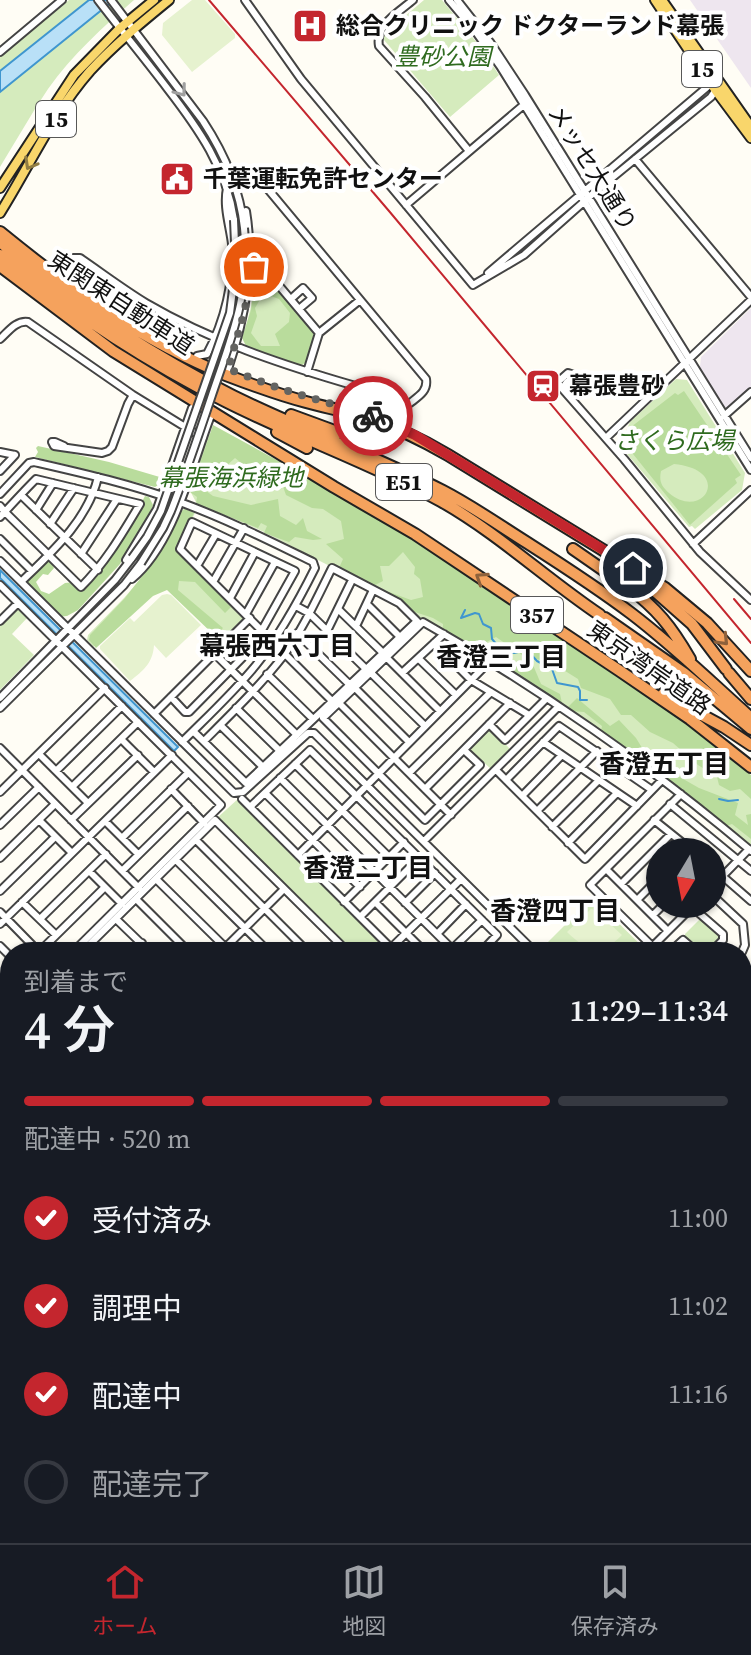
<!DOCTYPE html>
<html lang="ja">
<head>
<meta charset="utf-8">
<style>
  body { margin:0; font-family:"Source Serif 4","Noto Sans JP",serif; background:#20242c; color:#f1f3f6; height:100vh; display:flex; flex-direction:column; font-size:30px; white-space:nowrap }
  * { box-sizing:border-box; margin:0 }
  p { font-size:26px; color:#9ea1a6 }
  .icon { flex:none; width:44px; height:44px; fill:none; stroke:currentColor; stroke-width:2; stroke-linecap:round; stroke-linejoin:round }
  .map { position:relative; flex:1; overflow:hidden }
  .panel { position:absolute; left:0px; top:942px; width:752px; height:602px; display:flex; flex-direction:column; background:#171b24; border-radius:32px 32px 0 0; box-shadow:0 2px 6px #0004 }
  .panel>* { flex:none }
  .needle { width:52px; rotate:190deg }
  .tools { position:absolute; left:646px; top:838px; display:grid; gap:16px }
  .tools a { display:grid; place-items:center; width:80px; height:80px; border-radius:50%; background:#171b24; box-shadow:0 2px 6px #0004; font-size:40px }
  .pin { position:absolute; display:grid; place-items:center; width:68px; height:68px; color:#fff; margin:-34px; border:4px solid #fff; border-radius:50%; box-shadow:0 2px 8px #0007 }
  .courier { position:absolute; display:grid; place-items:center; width:80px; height:80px; margin:-40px; border:6px solid #c4262e; border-radius:50%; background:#fff; color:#222; box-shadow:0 2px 10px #0007 }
  .overview em { font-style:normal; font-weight:600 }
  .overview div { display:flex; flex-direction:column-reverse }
  .overview { display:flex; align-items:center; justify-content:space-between; height:136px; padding:0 24px }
  h1 { font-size:52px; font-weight:600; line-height:60px }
  .bar { display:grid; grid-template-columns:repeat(4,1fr); gap:12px 8px; align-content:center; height:96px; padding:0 24px }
  .bar i { height:10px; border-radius:6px; background:#363941 }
  .bar .on { background:#c4262e }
  .bar p { grid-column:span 4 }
  ol { padding:0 24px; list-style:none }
  li { display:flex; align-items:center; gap:24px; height:88px }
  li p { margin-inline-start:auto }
  li .icon { padding:8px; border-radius:50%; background:#c4262e; color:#fff; stroke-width:4 }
  li:last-child { color:#9ea1a6 }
  li i { width:44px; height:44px; border:4px solid #363941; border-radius:50% }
  .tabs { display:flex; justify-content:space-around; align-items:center; height:112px; border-top:2px solid #363941; background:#171b24; font-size:22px; color:#9ea1a6 }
  .tabs a { display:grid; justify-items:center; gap:4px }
  .tabs .on { color:#c4262e }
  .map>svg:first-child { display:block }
  .industrial { fill:#eee6ef }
  .farmland { fill:#f6f3d4 }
  .green { fill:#d5ebbd }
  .forest { fill:#b9dc9c; fill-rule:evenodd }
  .pitch { fill:#e6f2cf }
  .water { fill:#b9e0f7; stroke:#3f96cf; stroke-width:2 }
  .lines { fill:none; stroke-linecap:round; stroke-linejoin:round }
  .stream { stroke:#3f96cf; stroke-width:2 }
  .minor-casing { stroke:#444; stroke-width:10 }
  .major-casing { stroke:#222; stroke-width:12 }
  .highway-casing { stroke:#222; stroke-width:14 }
  .minor { stroke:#fff; stroke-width:6 }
  .major { stroke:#f9d66b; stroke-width:8 }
  .highway { stroke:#f5a25d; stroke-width:10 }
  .rail { stroke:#c4262e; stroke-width:2 }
  .minor-bridge-casing { stroke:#444; stroke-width:10; stroke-linecap:butt }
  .highway-bridge-casing { stroke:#222; stroke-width:14; stroke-linecap:butt }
  .minor-bridge { stroke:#fff; stroke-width:6 }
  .highway-bridge { stroke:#f5a25d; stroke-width:10 }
  .oneway { stroke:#a0a0a0 }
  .oneway2 { stroke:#917d42 }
  .oneway3 { stroke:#8e613b }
  .done { stroke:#646461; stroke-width:8; stroke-dasharray:0 14.4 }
  .route { stroke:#c4262e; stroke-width:10 }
  .labels { text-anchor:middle; stroke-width:8; stroke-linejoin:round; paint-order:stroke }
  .shield { fill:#fff; stroke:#585858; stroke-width:2 }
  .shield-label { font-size:22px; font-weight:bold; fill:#111 }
  .poi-label { font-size:24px; font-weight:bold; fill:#111; stroke:#fff; text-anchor:start }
  .park-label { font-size:24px; font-style:italic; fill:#2f6b1f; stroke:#fff }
  .street-label { font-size:24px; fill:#111; stroke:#fff }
  .neighbourhood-label { font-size:26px; font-weight:bold; fill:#111; stroke:#fff }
</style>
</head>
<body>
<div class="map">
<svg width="751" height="1543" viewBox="0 0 751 1543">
  <rect width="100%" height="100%" fill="#fffdf5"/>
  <path class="industrial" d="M 690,0 L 751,0 L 751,88 Z
    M 751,308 L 751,388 L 731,407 L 724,407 L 700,367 L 701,357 Z"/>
  <path class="farmland" d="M 10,1143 L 10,1261 L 0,1257 L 0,1156 Z
    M 0,1309 L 10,1321 L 10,1434 L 0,1405 Z"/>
  <path class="green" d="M 69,0 L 134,0 C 103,27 72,55 48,89 C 31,114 16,141 0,167 L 0,57 Z
    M 424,0 L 442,0 L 482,49 L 499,75 L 450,117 L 384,40 L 384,34 Z
    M 259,269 L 265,272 L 314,331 L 315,338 L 308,363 L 302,365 L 252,348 L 244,333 L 251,307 L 254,273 Z
    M 676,379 L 687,380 L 745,473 L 742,490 L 695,529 L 692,526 L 689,527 L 627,454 L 623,438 L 630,422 Z
    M 215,433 L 227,436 L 751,777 L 751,848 L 684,793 L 644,763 L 461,641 L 422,619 L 415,617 L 399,602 L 264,532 L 196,502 L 189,489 L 207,435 Z
    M 185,508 L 195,513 L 177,549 L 246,618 L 228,636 L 223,631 L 218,636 L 165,582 L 93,647 L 87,640 L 88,635 L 124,598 L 144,575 L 171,532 L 181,511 Z
    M 16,609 L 18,609 L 28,617 L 12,634 L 34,655 L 0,690 L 0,624 Z
    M 488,729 L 491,729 L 510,749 L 491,769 L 469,749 Z
    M 239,798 L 393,952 L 350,952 L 216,819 Z
    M 589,901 L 597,902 L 648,952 L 542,952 L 540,950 Z
    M 701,918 L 720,935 L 720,940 L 708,952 L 700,952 L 685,937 L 685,934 Z"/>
  <path class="forest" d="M 274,284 L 313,332 L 315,338 L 307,362 L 300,365 L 246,346 L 242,338 L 251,310 L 254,288 L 259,289 L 262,296 L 255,308 L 257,316 L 251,333 L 261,346 L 280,346 L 275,334 L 289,322 L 290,313 L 279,299 L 268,295 L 267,286 Z
    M 684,391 L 741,475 L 735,479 L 737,483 L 690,525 L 629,449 L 632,446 L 625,438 L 634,430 L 631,427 L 675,393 L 678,395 ZM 674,464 C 734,470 703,522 669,493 C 661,486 659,481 661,471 Z
    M 213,425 L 386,520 L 669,710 L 751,775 L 751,799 L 740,789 L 730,791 L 719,785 L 717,777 L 698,765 L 673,743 L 650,732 L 631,715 L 621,715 L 610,699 L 581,688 L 578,679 L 554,664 L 522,655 L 496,637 L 485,643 L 509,662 L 533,665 L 541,684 L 560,694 L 562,703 L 559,704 L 443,629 L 443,624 L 433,618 L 412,611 L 389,595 L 389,592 L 411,600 L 423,597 L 420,579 L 414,574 L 415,567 L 403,552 L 389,566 L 380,566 L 383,581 L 373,586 L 339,568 L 343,559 L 326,544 L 344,539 L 341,521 L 323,509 L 312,508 L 286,495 L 281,481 L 267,484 L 235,458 L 202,488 L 213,496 L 251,505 L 278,499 L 280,516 L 296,525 L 303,518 L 307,531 L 322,539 L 313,540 L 295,537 L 289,542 L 264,533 L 267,526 L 261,523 L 258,528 L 196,504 L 197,497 L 190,492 Z
    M 38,446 L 109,462 L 163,478 L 160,484 L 155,487 L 35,457 L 38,452 L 36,448 Z
    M 145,496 L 149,497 L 153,505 L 149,515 L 120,564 L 78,610 L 67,616 L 57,617 L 24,581 L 47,558 L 49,559 L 54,568 L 48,575 L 43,574 L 36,582 L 41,591 L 49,594 L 65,583 L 75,582 L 81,588 L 128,528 Z
    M 185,509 L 194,513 L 176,549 L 231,607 L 225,613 L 195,582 L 179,581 L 178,590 L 223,628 L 215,636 L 167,590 L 153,596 L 96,648 L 89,640 L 90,635 L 125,598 L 157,557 L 179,513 Z
    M 577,698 L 610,726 L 619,720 L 636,738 L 647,756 L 670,758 L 678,776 L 699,788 L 738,803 L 735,815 L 748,825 L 746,815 L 751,814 L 751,839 L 732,824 L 726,826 L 659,772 L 601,731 L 602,726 L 584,712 L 571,711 L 567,708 Z"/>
  <path class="pitch" d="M 192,0 L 205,0 L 235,34 L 235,38 L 192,72 L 162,35 L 163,23 Z
    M 167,594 L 171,595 L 201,625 L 166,658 L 154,645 C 153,663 143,671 130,681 L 100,649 L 100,646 L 130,618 L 134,622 L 162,595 Z
    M 591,909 L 595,910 L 622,935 C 600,957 588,952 567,932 Z"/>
  <path class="water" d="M 89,0 L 114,0 L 0,92 L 0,71 Z
    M 0,570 L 178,747 L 174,751 L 0,578 Z"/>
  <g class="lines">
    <path class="stream" d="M 465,610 L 461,618 L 475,613 L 479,614 L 483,624 L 491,628 L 492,639 L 498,646 L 514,653 L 527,650 L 537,661 L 552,669 L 557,683 L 578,687 L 580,691 L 580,700 L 587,700
      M 719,799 L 728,801 L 738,800"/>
    <g class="minor-casing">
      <path id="minor" d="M 98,0 C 121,30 145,59 167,88 C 198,128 227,169 234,220
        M 111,0 L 203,121 C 224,153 240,189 244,228
        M 245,0 L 301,79 L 473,285
        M 413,0 C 399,12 375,25 379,46 L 425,97 L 469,151
        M 449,0 L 476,32 L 500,66 L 751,470
        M 457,0 L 490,42 L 525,95 L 751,458
        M 0,52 L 62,0
        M 635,159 L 751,297
        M 406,205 L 526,103
        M 250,267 L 265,269 L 319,333
        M 61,273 L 73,258 L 80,258 C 102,273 123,289 146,303 C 211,341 280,364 352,385 C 369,390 394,404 410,403 C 419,396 428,391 426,379 L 267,188 C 256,180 239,186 227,188 C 223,207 230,226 232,244 C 234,281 225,321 207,354 L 197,356
        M 488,273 L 712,83
        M 473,285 L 524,255 L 596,191 L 711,97 L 717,88
        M 291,299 L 303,288 L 312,298 L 299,309
        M 0,339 C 8,332 16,320 28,322 L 133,395 L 203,438
        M 228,369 C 245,318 255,266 246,211
        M 307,372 L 319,333 L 360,300
        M 568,395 L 564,386 L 567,382 L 574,379 L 574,375 L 568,373 L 559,381 L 559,385 L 624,459 L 700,552 L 751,600
        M 724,416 L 751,392
        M 606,438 L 751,300
        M 64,446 L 55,442 L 52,442 L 54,446 L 102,453 L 108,451 L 112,447 L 128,404 L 133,395
        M 0,452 L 15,455
        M 0,471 L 15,455
        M 0,494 L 29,463 L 34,462 C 82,473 131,484 177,501 C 224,518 268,540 313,562 L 315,568 C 298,602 280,635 256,665 C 234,692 207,717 182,742
        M 21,495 L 98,570
        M 0,506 L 5,512 L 81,587 C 106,562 122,534 140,504 L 36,479 C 24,491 12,504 0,517
        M 36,510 L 53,483
        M 50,524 L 74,488
        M 0,539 L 32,571
        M 693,544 L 751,490
        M 81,554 L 117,499
        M 126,560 L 157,509 L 192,408
        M 0,561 L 234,793 L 243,792 L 308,733 L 314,733 L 535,952
        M 197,566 L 216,534
        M 132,579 C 174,544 191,468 210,418
        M 21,582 C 52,552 88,520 98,477
        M 213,582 L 244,528
        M 0,585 L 221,805 L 73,952
        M 230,598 L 255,552
        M 367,604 L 400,637
        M 296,606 L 309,613 L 366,669
        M 338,609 L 383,653
        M 246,614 L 275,562
        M 0,621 L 18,603
        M 356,626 L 373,590
        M 262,630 L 295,571 L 192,522 L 180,549 L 332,701
        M 327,631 L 352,580
        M 297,633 L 350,685
        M 434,643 L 471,680 L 529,715
        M 215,654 L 297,735
        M 386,657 L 440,711
        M 418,658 L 456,695
        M 371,673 L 425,726
        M 402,673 L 444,634
        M 267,674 L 313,719
        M 355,688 L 409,742
        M 171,697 L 185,712 L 189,712 L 246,654 L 230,638
        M 0,698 L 115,580 L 132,558
        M 339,703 L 451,815
        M 0,708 L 124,585 L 141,563
        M 236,708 L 280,751
        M 154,714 L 250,618
        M 489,724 L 505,740 L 546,699
        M 220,725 L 263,767
        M 193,731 L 246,783 L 417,621 L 399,603 L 332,568 C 317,598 303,629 284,655 C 260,686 231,714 204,741
        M 121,739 L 154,772
        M 543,742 L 637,806
        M 0,748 L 139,888
        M 464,750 L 480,765 L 425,820 L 323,718 L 423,622 C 536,686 652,767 751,851
        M 39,754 L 88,803
        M 295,764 L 389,857
        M 496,770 L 585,859 L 662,780
        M 56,771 L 122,706
        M 409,773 L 491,692
        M 280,778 L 455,952
        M 506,780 L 559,726 L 652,790
        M 72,787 L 138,722
        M 171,789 L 204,823
        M 425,789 L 510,703
        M 0,792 L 105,688
        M 265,793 L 360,887
        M 522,796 L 562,755
        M 242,799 L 395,952
        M 670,804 L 751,871
        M 250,807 L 310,750 L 497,935 L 481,952
        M 537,811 L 597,751
        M 39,820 L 72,853
        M 71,820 L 138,755
        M 654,820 L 694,852
        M 105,821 L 138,854
        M 0,825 L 39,787
        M 552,827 L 599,780
        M 122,838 L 188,773
        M 196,840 L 308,952
        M 424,841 L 558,707
        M 568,843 L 617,793
        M 298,855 L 489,662
        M 0,858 L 55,804
        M 176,860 L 269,952
        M 712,867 L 751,901
        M 606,869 L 668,931
        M 89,871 L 122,904
        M 122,871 L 188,806
        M 156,879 L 230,952
        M 621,884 L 671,834
        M 712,887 L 749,849
        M 0,891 L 55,837
        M 712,895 L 743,924 L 745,945 L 742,952
        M 136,899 L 189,952
        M 637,900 L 660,877
        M 22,902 L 56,935
        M 344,902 L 404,842
        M 375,902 L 425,952
        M 405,903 L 435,873
        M 692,907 L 723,934 L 723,940 L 711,952
        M 0,912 L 39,952
        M 653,915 L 664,904
        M 360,917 L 419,858
        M 40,919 L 106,854
        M 116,919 L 150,952
        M 0,924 L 172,755
        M 437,934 L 466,904
        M 0,946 L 10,956
        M 652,947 L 692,907
        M 391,948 L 461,879
        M 452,949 L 482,920
        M 39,952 L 105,887
        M 82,952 L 215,820 L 348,952
        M 133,952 L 142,943
        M 221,952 L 284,889
        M 658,952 L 590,885 L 681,794
        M 670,952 L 683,940 L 697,952
        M 742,984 L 751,974
        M 742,1015 L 751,1006
        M 742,1035 L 751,1026
        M 0,1063 L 10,1073
        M 742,1083 L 751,1092
        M 0,1085 L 10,1092
        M 0,1109 L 10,1117
        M 0,1110 L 10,1094
        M 742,1111 L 751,1101
        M 742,1229 L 751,1220
        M 742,1237 L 751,1228
        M 742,1243 L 751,1234
        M 742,1249 L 751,1240
        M 742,1380 L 751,1389
        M 0,1410 L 10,1440
        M 0,1461 L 10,1462
        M 742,1470 L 751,1479
        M 742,1523 L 751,1513
        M 68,1534 L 71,1543
        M 172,1534 L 180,1543
        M 338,1534 L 338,1543
        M 399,1534 L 400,1543
        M 559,1534 L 568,1543
        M 736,1534 L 745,1543
        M 15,1543 L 30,1534
        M 118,1543 L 135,1534
        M 155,1543 L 166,1534
        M 306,1543 L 316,1534
        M 451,1543 L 463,1534
        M 722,1543 L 731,1534"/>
    </g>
    <g class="major-casing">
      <path id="major" d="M 655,0 L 716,91 L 751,138
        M 662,0 L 751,127
        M 0,188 L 74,75 L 120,28 L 154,0
        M 0,213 C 29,167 53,113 90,71 C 114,45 142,22 169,0"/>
    </g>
    <g class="highway-casing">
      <path id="highway" d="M 0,232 C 70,289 142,341 226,375 C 252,385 279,395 306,402 C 328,408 350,412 371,419 C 398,428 424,441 448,455 L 665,588 L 707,623 L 751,671
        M 0,242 C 71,303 150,354 233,396 C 302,430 375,456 443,491 C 472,506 499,525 526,542 C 562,565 598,588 632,614 C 674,646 712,683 751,718
        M 0,255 C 70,311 145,361 225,401 C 296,437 371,463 441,501 C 499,534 545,578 600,615
        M 0,266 L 113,351 L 334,487 L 415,534 L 620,671 L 690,719 L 751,767
        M 291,415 L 340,433
        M 277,432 L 307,448
        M 573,549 L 622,583
        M 627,586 C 657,609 671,626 690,659
        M 649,586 L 692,624 L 726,669
        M 605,618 L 684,673 L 751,729
        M 729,673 L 751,699
        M 663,694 L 724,727 L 751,745
        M 0,992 L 10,1003
        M 0,1018 L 10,1032
        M 0,1046 L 10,1051
        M 742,1330 L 751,1339
        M 450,1534 L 469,1543"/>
    </g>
    <use href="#minor" class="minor"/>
    <use href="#major" class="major"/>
    <use href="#highway" class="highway"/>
    <path class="rail" d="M 209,0 L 389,211 L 751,643
      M 734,599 L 751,619"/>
    <g class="minor-bridge-casing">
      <path id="minor-bridge" d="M 132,558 L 147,537 L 161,511 L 230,313 L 236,266 L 234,220
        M 141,563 L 163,528 L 171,511 C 186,473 199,434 212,395 C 232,336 251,291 244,228"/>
    </g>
    <g class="highway-bridge-casing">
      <path id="highway-bridge" d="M 0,1028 L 10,1030"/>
    </g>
    <use href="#minor-bridge" class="minor-bridge"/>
    <use href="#highway-bridge" class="highway-bridge"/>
  </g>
  <defs><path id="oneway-chevron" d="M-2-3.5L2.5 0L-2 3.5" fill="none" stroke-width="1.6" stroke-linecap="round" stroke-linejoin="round" transform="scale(2)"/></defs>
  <use class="oneway" href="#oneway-chevron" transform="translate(181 91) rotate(53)"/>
  <use class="oneway2" href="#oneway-chevron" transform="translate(30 164) rotate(119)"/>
  <g class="oneway3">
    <use href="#oneway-chevron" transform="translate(481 578) rotate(-147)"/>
    <use href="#oneway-chevron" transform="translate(723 640) rotate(46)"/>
  </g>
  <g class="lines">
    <path class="done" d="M 254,267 L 250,267 L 245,310 L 228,369 L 281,389 L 373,416"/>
    <path class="route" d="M 373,416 L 415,435 L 633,568"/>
  </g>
  <defs>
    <g id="hospital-square" transform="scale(1.8)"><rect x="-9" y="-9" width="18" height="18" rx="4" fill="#c4262e" stroke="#fff"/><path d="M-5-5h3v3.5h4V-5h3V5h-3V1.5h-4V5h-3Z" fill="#fff"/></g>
    <g id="civic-square" transform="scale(1.8)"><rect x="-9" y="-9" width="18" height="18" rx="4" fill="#c4262e" stroke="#fff"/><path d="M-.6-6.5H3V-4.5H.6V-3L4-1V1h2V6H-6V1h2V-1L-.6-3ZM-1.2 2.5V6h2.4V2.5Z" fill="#fff"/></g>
    <g id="station-square" transform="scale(1.8)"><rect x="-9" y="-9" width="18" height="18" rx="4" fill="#c4262e" stroke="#fff"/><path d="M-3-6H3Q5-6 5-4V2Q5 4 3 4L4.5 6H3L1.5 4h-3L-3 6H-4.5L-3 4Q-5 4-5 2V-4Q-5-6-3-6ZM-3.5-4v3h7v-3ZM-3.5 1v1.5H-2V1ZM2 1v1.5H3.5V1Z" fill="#fff"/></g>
  </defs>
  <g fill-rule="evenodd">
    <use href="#hospital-square" x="310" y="26"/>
    <use href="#civic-square" x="177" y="179"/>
    <use href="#station-square" x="543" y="386"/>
  </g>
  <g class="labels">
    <g class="shield">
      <rect x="682" y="51" width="40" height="36" rx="6"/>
      <rect x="36" y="101" width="40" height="36" rx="6"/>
      <rect x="376" y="464" width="56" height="36" rx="6"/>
      <rect x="511" y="597" width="52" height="36" rx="6"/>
    </g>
    <g class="shield-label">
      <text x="702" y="77">15</text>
      <text x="56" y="127">15</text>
      <text x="404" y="490">E51</text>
      <text x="537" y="623">357</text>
    </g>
    <g class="poi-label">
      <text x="336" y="34">総合クリニック ドクターランド幕張</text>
      <text x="203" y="187">千葉運転免許センター</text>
      <text x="569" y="394">幕張豊砂</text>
    </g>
    <g class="park-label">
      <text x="443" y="65">豊砂公園</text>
      <text x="674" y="449">さくら広場</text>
      <text x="231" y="486">幕張海浜緑地</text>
    </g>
    <g class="street-label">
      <text transform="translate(592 168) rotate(58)" y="8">メッセ大通り</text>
      <text transform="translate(121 303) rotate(33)" y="8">東関東自動車道</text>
      <text transform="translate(649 668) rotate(35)" y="8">東京湾岸道路</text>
    </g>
    <g class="neighbourhood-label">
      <text x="277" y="655">幕張西六丁目</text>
      <text x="501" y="666">香澄三丁目</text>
      <text x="664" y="773">香澄五丁目</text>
      <text x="368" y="877">香澄二丁目</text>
      <text x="555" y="920">香澄四丁目</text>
    </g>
  </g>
</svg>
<div class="tools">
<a><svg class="needle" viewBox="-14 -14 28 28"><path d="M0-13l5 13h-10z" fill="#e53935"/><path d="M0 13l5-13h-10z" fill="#9ea1a6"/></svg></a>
</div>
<div class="pin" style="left:254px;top:267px;background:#ea580c"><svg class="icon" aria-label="bag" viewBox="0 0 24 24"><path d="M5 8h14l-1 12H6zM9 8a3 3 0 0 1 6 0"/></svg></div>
<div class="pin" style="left:633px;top:568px;background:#1f2937"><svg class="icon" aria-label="home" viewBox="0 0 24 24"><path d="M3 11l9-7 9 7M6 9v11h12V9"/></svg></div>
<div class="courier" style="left:373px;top:416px"><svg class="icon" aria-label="bike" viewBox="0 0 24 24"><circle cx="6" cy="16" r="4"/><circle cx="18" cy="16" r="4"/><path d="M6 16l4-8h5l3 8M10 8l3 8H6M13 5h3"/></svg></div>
<section class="panel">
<div class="overview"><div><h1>4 分</h1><p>到着まで</p></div><em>11:29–11:34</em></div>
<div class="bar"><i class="on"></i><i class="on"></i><i class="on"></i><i></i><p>配達中 · 520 m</p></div>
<ol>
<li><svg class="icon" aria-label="check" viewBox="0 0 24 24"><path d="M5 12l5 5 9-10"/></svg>受付済み<p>11:00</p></li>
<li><svg class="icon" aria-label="check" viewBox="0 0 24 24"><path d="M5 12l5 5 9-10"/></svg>調理中<p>11:02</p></li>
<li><svg class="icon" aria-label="check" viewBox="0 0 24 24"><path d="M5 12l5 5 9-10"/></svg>配達中<p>11:16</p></li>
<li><i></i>配達完了</li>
</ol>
</section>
</div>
<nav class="tabs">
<a class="on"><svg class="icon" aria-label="home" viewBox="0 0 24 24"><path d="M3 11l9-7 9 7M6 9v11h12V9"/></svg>ホーム</a>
<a><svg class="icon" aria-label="map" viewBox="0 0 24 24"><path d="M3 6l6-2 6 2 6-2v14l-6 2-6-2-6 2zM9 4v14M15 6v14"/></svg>地図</a>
<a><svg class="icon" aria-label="saved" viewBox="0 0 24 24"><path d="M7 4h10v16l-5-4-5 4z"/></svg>保存済み</a>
</nav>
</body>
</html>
